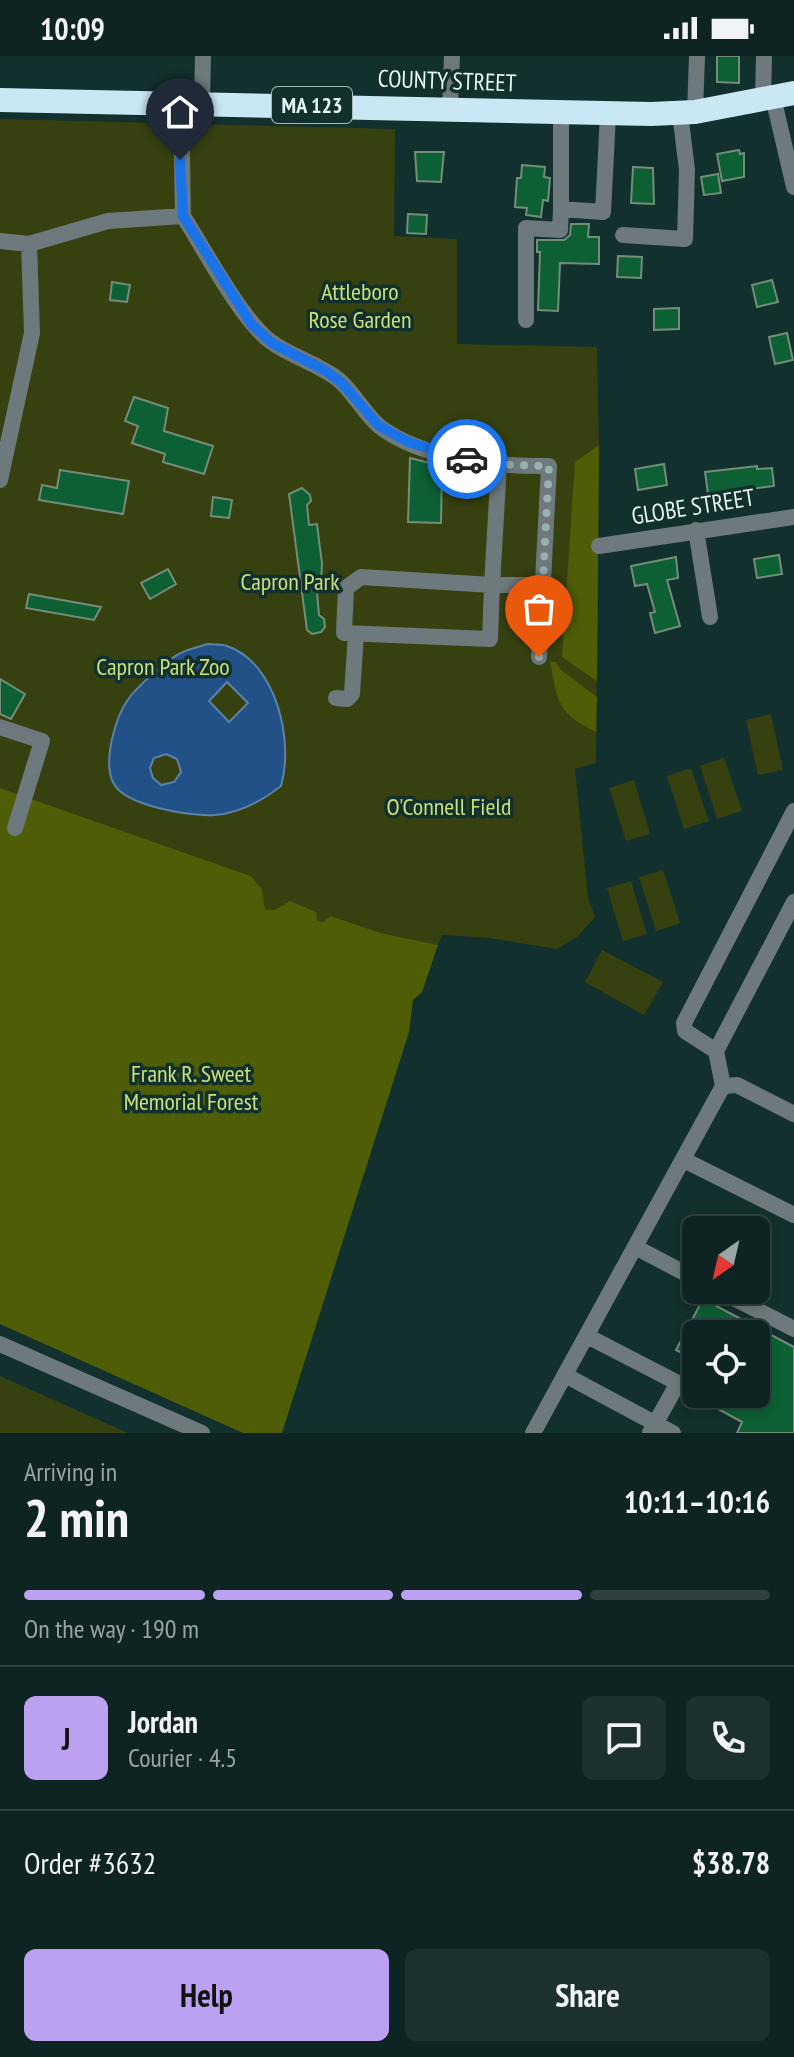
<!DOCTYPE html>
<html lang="en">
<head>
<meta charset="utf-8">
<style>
  body { margin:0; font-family:"PT Sans Narrow",sans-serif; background:#1c302f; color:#f1f3f6; height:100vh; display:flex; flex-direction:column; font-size:30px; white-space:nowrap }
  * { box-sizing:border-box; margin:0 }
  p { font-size:26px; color:#9ba4a5 }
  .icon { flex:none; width:44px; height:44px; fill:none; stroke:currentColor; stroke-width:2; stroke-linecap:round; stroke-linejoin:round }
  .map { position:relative; height:1377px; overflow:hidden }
  .side { display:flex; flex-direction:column; background:#0e2422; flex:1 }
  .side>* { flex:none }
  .needle { width:52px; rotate:214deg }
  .fabs { position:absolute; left:682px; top:1160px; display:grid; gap:16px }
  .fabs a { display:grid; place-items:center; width:88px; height:88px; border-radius:12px; background:#0e2422; box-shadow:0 4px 12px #0003,0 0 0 2px #2e4140; font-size:40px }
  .pin { position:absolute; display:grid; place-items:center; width:68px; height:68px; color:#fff; margin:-82px -34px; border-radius:50% 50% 50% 0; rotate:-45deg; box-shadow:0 0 8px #0007 }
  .pin .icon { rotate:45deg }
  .courier { position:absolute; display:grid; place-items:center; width:80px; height:80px; margin:-40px; border:6px solid #1a73e8; border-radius:50%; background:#fff; color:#222; box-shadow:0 2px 10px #0007 }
  .summary em { font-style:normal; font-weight:800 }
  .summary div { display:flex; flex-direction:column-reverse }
  .summary { display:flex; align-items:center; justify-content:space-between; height:136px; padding:0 24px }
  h1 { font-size:52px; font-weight:800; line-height:60px }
  .bar { display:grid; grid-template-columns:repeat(4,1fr); gap:12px 8px; align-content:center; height:96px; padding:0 24px }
  .bar i { height:10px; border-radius:6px; background:#2e4140 }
  .bar .active { background:#bca0f2 }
  .bar p { grid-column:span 4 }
  .line { display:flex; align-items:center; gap:20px; padding:0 24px; border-top:2px solid #2e4140 }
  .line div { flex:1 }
  .round { display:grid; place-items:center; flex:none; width:84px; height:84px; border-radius:12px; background:#1c302f }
  .cta { display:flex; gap:16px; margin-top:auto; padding:16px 24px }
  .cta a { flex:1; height:92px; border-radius:12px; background:#bca0f2; color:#111; font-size:32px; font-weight:800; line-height:92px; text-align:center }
  .cta a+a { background:#1c302f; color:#f1f3f6 }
  .status { display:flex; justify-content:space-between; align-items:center; height:56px; padding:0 40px; background:#0e2422; direction:ltr }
  .status svg { height:22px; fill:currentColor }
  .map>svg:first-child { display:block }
  .green { fill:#374110 }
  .forest { fill:#4e5d06 }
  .water { fill:#225187; stroke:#5c82a7; stroke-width:2; fill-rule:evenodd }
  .building { fill:#0d6034; stroke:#758c7b; stroke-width:2 }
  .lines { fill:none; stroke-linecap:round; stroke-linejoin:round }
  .minor { stroke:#6d797d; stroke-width:16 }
  .highway { stroke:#c9e8f3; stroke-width:24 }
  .done { stroke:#9ab0ae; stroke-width:8; stroke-dasharray:0 14.4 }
  .route { stroke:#1a73e8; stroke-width:10 }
  .labels { text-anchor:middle; stroke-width:7; stroke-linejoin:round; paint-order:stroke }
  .shield { fill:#12302d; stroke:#a5bab8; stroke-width:2 }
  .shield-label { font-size:22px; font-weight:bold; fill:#e4f5f3 }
  .street-label { font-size:24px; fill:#e4f5f3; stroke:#12302d }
  .park-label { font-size:24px; fill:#c9e178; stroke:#12302d }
</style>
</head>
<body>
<div class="status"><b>10:09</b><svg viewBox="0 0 49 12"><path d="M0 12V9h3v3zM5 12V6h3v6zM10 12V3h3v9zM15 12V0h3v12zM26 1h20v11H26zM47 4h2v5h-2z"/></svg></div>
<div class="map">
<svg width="794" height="1377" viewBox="0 0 794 1377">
  <rect width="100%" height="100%" fill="#12302d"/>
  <path class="green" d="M 0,63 L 395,73 L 394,180 L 457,183 L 457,288 L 597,291 L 599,398 L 596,707 L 575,713 L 588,842 L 595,861 L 577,881 L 557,893 L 490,882 L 442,879 L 438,889 L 381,877 L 332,860 L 323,866 L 265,855 L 262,833 L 251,820 L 0,732 Z
    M 771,658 L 783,714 L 758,719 L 746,664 Z
    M 724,702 L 742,755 L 717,763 L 700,710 Z
    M 691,712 L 709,765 L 684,773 L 667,720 Z
    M 634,724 L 650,778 L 626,785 L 609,732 Z
    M 663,814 L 680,867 L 656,875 L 639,821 Z
    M 631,825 L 647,878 L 623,885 L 607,832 Z
    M 602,894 L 663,926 L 644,959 L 585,926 Z
    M 0,1320 L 128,1377 L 0,1377 Z"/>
  <path class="forest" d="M 599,389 L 597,625 L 562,601 L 575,406 Z
    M 550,606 L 556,606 L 561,614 L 597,641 L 596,676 C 558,657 558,648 550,606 Z
    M 0,732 L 251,820 L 262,833 L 265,854 L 275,854 L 290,845 L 316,856 L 317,865 L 323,866 L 331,860 L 381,877 L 438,889 L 422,936 L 413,944 L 409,976 L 282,1377 L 243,1377 L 0,1268 Z"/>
  <path class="water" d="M 208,588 C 214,589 222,588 227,590 C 277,607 294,686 281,730 C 263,744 239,757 215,759 C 192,761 126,750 114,728 C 102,707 115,661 129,642 C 137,631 167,604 179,598 C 188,593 199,591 208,588 ZM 227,626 L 248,647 L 229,666 L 209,645 ZM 166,698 L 177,703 L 181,716 L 174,726 L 161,729 L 153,722 L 150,712 L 154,702 Z"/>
  <path class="building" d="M 717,0 L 739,0 L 739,27 L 717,26 Z
    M 739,94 L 740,98 L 744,97 L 744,121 L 722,125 L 717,98 Z
    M 415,96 L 444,96 L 441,126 L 417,125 Z
    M 522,109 L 545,111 L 544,121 L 550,122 L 548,145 L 543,144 L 541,161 L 526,159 L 527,152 L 515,151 L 517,122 L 521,122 Z
    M 633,111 L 653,112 L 654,148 L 631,147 Z
    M 718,118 L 721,137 L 704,139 L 701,121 Z
    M 408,158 L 427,159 L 426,178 L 407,177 Z
    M 571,168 L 589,168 L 588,181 L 599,181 L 599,208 L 560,207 L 558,255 L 538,254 L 540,196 L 537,196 L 537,184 L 564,184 L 570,179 Z
    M 618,200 L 642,201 L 641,222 L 617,221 Z
    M 772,224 L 778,246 L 757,251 L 752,229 Z
    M 112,226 L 130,229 L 127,246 L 110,244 Z
    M 679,252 L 679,273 L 654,274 L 654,253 Z
    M 787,277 L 793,304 L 775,308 L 769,281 Z
    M 134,341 L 168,352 L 164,375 L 213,390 L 204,418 L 163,406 L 165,398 L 132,387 L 138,370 L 125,365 Z
    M 410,402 L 442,410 L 441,467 L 408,466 Z
    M 664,408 L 667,429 L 638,434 L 635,413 Z
    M 757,410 L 757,413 L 772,412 L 774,430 L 708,438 L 705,416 Z
    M 60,414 L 129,425 L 123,458 L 39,444 L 42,429 L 57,432 Z
    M 302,432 L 310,439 L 311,445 L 307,449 L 309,469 L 317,468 L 322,508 L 321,526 L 316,526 L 319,559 L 324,563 L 325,571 L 321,576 L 312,578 L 307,574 L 289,438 Z
    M 213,441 L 232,444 L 229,462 L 211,460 Z
    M 779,499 L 782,518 L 757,522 L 754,503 Z
    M 676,501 L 678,522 L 667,524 L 680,570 L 655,577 L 650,557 L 655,556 L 647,528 L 635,530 L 631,510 Z
    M 168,513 L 176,528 L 150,543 L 141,527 Z
    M 29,538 L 62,544 L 101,551 L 94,564 L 26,552 Z
    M 0,623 L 25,638 L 11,663 L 0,658 Z
    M 703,1243 L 794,1291 L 794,1377 L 737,1377 L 742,1366 L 691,1338 L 756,1338 L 756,1278 L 696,1278 L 696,1304 L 676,1294 Z"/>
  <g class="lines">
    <path class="minor" d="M 773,41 L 794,131
      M 763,43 L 764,0
      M 181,47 L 183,160
      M 202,48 L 203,0
      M 450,52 L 452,0
      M 561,56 L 561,153
      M 695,56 L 697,0
      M 623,179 L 685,183 L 687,114 L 680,57
      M 0,185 L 29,188 L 108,165 L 183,160 C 205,194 240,262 270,285 C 291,301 318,307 339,324 C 354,337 364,357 379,370 C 421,403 498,411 549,410 L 539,601
      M 526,264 L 526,172 L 560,174 L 561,153 L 603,156 L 608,58
      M 499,408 L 492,529 L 361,521 L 346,532 L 344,577 L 490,583 L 492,529 L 545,529
      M 0,424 L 32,277 L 29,188
      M 696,474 L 710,561
      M 599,490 L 794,461
      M 336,642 L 347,643 L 352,638 L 356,578
      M 0,671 L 42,685 L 15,772
      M 716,995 L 794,846
      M 723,1030 L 716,995 L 685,975 L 684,967 L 794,755
      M 684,1104 L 794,1159
      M 637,1192 L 696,1223
      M 718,1234 L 794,1273
      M 587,1280 L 678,1327 L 650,1377
      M 0,1288 L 202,1377
      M 565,1319 L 673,1377
      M 533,1377 L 723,1030 L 737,1029 L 794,1058"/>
    <path class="highway" d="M 0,44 L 651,58 L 695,56 L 794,37"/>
  </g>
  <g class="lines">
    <path class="done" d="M 467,403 L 491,408 L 549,410 L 539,601"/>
    <path class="route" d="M 180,104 L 183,160 L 252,269 L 272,287 L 326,315 L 342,327 L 378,369 L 408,386 L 467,403"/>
  </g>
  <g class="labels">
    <rect class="shield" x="272" y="31" width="80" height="36" rx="6"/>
    <g class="shield-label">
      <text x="312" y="57">MA 123</text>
    </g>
    <g class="street-label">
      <text transform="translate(447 25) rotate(2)" y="8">COUNTY STREET</text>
      <text transform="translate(693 451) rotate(-9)" y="8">GLOBE STREET</text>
    </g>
    <g class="park-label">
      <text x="360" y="244">Attleboro<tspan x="360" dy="28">Rose Garden</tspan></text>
      <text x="290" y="534">Capron Park</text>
      <text x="163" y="619">Capron Park Zoo</text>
      <text x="449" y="759">O'Connell Field</text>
      <text x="191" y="1026">Frank R. Sweet<tspan x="191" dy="28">Memorial Forest</tspan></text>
    </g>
  </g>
</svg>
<div class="fabs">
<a><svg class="needle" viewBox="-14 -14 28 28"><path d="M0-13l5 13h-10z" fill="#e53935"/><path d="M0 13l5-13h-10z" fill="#9ba4a5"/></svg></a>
<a><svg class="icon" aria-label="locate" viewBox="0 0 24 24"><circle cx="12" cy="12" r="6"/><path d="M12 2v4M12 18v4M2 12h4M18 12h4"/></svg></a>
</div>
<div class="pin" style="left:539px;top:601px;background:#ea580c"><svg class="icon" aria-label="bag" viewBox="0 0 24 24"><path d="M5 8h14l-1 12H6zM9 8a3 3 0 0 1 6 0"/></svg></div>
<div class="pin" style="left:180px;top:104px;background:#1f2937"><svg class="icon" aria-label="home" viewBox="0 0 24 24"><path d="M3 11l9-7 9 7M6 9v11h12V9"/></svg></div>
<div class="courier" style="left:467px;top:403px"><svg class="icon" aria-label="car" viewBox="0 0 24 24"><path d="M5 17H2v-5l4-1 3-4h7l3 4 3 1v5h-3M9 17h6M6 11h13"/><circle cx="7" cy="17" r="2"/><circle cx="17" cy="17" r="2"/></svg></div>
</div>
<section class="side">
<div class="summary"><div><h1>2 min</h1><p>Arriving in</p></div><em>10:11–10:16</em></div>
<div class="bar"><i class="active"></i><i class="active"></i><i class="active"></i><i></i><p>On the way · 190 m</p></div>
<div class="line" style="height:144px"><b class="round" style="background:#bca0f2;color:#111">J</b><div><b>Jordan</b><p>Courier · 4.5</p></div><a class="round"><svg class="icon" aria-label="chat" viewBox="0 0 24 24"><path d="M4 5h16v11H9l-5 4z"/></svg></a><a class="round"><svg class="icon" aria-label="phone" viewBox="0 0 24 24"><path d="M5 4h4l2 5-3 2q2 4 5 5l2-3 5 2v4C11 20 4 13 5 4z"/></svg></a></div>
<div class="line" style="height:104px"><div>Order #3632</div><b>$38.78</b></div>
<div class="cta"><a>Help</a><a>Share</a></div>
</section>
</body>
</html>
